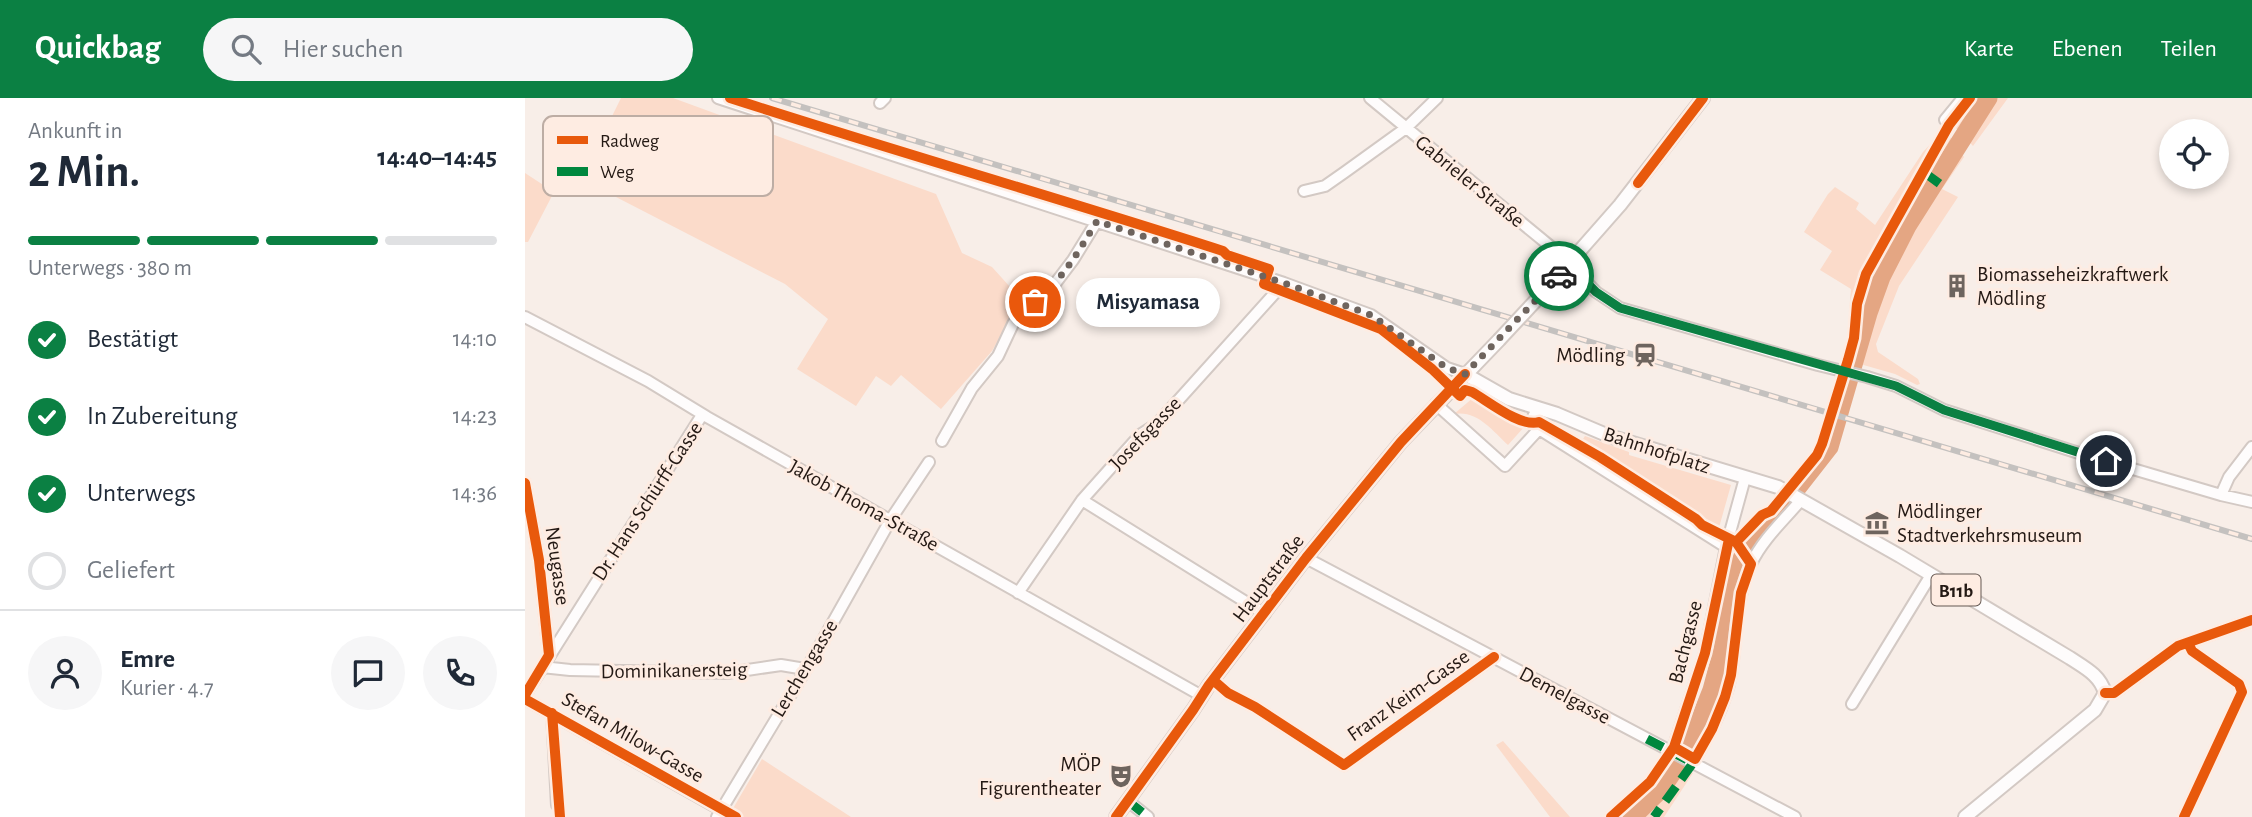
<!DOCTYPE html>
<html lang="de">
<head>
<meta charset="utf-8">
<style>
  body { margin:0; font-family:"Alegreya Sans",sans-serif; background:#f6f6f7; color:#1f2937; height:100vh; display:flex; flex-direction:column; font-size:26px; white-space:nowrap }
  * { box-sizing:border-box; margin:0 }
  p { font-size:23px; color:#747a83 }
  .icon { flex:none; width:38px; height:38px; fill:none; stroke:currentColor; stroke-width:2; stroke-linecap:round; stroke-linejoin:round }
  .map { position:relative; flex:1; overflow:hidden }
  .side { display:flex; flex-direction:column; background:#fff; width:525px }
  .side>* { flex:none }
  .tools { position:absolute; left:1634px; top:21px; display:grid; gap:14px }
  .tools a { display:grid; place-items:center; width:70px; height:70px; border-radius:50%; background:#fff; box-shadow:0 4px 10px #0003; font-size:35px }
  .pin { position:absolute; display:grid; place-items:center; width:60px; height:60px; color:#fff; margin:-30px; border:4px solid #fff; border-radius:50%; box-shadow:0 2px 7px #0007 }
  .courier { position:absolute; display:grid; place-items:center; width:70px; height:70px; margin:-35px; border:5px solid #0b8043; border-radius:50%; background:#fff; color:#222; box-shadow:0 2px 9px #0007 }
  .bubble { position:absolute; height:49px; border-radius:24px; background:#fff; box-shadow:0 4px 10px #0003; font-size:23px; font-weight:600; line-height:49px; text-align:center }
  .head em { font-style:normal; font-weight:600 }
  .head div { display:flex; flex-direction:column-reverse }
  .head { display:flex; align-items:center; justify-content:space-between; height:119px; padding:0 28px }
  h1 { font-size:46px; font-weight:600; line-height:52px }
  .bar { display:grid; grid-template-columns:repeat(4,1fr); gap:10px 7px; align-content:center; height:84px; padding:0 28px }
  .bar i { height:9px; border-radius:5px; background:#e0e1e3 }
  .bar .selected { background:#0b8043 }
  .bar p { grid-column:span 4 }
  .line { display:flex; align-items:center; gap:18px; padding:0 28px; border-top:2px solid #e0e1e3 }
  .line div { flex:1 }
  .round { display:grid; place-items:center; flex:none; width:74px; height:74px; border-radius:37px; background:#f6f6f7 }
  ol { padding:0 28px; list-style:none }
  li { display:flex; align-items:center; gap:21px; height:77px }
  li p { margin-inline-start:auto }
  li .icon { padding:7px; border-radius:50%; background:#0b8043; color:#fff; stroke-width:4 }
  li:last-child { color:#747a83 }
  li i { width:38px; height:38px; border:4px solid #e0e1e3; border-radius:50% }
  header { display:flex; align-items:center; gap:42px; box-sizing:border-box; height:98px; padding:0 35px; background:#0b8043; color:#fff }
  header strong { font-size:33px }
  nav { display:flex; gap:38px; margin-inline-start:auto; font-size:24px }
  .search { width:490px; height:63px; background:#f6f6f7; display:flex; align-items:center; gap:18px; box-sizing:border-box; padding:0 24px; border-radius:38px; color:#747a83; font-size:26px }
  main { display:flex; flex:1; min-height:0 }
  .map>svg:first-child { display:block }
  .green { fill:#fbdbca }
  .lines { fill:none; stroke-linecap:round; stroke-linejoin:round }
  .river { stroke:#e4a683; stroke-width:19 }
  .minor-casing { stroke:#d3c9c4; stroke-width:14 }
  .major-casing { stroke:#d3c9c4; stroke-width:16 }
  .minor { stroke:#fefcfc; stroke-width:10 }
  .major { stroke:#fefcfc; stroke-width:12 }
  .rail-casing { stroke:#c4c1bf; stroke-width:6 }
  .rail { stroke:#feece2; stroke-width:3.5; stroke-dasharray:10; stroke-linecap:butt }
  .major-bridge-casing { stroke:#d3c9c4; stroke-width:16; stroke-linecap:butt }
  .major-bridge { stroke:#fefcfc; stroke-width:12 }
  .quiet { stroke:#00873e; stroke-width:9; stroke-dasharray:18 9; stroke-linecap:butt }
  .cycleway-casing { stroke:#feece2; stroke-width:15 }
  .cycleway { stroke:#e8590c; stroke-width:10 }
  .done { stroke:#6e645e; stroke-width:7; stroke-dasharray:0 12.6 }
  .route { stroke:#0b8043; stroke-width:9 }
  .labels { text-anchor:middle; stroke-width:6; stroke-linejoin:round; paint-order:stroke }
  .shield { fill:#feece2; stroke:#655852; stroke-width:2 }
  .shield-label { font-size:19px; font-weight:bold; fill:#241914 }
  .street-label { font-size:21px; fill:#241914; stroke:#feece2 }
  .poi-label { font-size:21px; fill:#241914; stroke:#feece2; text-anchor:start }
  .key { fill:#feece2; stroke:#bdada4; stroke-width:2 }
  .key-label { font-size:19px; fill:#241914 }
</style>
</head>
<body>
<header>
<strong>Quickbag</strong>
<div class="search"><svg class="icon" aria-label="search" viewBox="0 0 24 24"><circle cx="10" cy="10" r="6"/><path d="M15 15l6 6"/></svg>Hier suchen</div>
<nav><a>Karte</a><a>Ebenen</a><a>Teilen</a></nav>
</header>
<main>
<section class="side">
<div class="head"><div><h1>2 Min.</h1><p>Ankunft in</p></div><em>14:40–14:45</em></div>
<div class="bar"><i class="selected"></i><i class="selected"></i><i class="selected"></i><i></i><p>Unterwegs · 380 m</p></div>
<ol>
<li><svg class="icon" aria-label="check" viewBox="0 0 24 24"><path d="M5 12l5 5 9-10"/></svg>Bestätigt<p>14:10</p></li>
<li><svg class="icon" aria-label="check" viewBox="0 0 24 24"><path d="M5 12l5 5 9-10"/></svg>In Zubereitung<p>14:23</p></li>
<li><svg class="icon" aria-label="check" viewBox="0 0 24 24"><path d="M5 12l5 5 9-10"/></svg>Unterwegs<p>14:36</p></li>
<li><i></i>Geliefert</li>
</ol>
<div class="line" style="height:126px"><a class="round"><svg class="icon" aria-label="person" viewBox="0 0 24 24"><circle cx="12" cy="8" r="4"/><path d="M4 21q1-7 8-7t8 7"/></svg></a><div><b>Emre</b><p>Kurier · 4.7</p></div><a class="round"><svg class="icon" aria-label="chat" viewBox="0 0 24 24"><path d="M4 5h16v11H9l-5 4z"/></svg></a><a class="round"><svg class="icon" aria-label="phone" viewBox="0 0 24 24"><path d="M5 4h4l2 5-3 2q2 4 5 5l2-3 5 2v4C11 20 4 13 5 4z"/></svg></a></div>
</section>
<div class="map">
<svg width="1727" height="719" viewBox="0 0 1727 719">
  <rect width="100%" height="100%" fill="#f8eee8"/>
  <path class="green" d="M 96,0 L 148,0 L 411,96 L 437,155 L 467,169 L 496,201 L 467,253 L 416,311 L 376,277 L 366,288 L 351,278 L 331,308 L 272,271 L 303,221 L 260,186 L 56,81 Z
    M 1451,0 L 1483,0 L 1448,48 L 1430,29 Z
    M 1425,39 L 1439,59 L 1417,91 L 1433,99 L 1374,188 L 1351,246 L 1353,254 L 1393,281 L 1395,286 L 1392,287 L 1370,276 L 1328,264 L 1336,220 L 1324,215 L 1326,191 L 1295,172 L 1307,153 L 1279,134 L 1303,96 L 1310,89 L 1334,105 L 1331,111 L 1350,127 L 1398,54 L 1411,40 Z
    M 0,75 L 29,94 L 3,144 L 0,144 Z
    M 949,299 L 1000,328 L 983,347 C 967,332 952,312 929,316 Z
    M 1060,338 L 1104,354 L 1104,357 L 1206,387 L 1193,433 L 1056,344 Z
    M 978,643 L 1045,719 L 1025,719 L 971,647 Z
    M 237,661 L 326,719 L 203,719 Z
    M 1146,666 L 1168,675 L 1139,719 L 1090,719 L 1125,690 Z"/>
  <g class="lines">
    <path class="river" d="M 1107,719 L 1136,691 L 1164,650 L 1187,592 L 1198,551 L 1206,492 L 1217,460 L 1304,349 L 1343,215 L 1356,179 L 1382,128 L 1463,0"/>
    <g class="minor-casing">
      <path id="minor" d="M 193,0 L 759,185 L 846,217 L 922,270 L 940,276
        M 845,0 L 1031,153 L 1071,194 L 1095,210 L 1293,267 L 1342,279 L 1371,288 L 1419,312 L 1557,356 L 1696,397 L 1727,404
        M 355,5 L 360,0
        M 1420,22 L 1438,0
        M 779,93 L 800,88 L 820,74 L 881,30 L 912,0
        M 0,219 L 123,283 L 182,319 L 677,598
        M 911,306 L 980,368 L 1014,331
        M 1012,311 L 1008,319 L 1014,331 L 1201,449
        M 417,343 L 447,290 L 473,258 L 488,226 L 494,217 L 526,191 L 548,162 L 572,123
        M 0,385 L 14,462 L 24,557
        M 1696,397 L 1704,379 L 1727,349
        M 557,402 L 740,516
        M 781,460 L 1270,719
        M 493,495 L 557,402 L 615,337 L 632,326 L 759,185
        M 17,569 L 45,572 L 202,575 L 256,567 L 280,571
        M 688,582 L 703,595 L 730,609 L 819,667 L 969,559
        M 1580,595 L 1589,595 L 1653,548 L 1727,522
        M 0,597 L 177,317
        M 0,601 L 196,712
        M 1327,606 L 1406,477
        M 27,615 L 32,707
        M 1147,654 L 1180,555 L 1201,449 L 1220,380
        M 1168,665 C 1184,637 1200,609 1206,577 C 1212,539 1210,501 1226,466 C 1237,442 1259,422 1276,402
        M 603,703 L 623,719
        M 192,719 L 289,558 L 366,421 L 404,364
        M 1659,719 L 1717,594 L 1714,586 L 1667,553 L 1663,545"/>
    </g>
    <g class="major-casing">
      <path id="major" d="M 1015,198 L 1095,107 L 1178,0
        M 940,276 L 984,301 L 1032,316 L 1084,338 L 1253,389 L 1375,458 L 1545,560 C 1560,570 1575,577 1580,595 L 1570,612 L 1440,719
        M 591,719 L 668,612 L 684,587 L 781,460 L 876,344 L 974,242"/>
    </g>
    <use href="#minor" class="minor"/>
    <use href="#major" class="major"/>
    <g class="rail-casing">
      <path id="rail" d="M 247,0 L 1727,441"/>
    </g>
    <use href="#rail" class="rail"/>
    <g class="major-bridge-casing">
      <path id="major-bridge" d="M 974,242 L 1015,198"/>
    </g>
    <use href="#major-bridge" class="major-bridge"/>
    <path class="quiet" d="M 1400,75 L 1419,89
      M 1122,641 L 1168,665 L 1129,719
      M 603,703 L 623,719"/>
    <g class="cycleway-casing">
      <path id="cycleway" d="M 205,0 C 369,53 534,100 698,153 L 702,157 L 744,171 L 739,186 L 856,231 L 907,271 L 935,298 L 940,292 L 947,294 C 963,303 996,330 1014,324 L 1075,359 L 1171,421 L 1177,427 L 1211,444 L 1226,466 L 1216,495 L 1206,577 L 1200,599 L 1187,631 L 1170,661 L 1149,649
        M 1113,85 L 1178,0
        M 0,385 L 14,462 L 24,557 L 0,597
        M 1211,444 L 1237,417 L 1246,413 L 1292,357 L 1297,346 L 1323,262 L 1329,240 L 1332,206 L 1341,176 L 1424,27 L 1445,0
        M 688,582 L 703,595 L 730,609 L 819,667 L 969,559
        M 1580,595 L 1589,595 L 1653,548 L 1727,522
        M 0,601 L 211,719
        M 27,615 L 35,719
        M 591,719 L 668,612 L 684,587 L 781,460 L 876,344 L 940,276
        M 1086,719 L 1125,684 L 1149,649 L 1180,555 L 1204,441
        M 1659,719 L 1717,594 L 1714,586 L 1667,553 L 1663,545"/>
    </g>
    <use href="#cycleway" class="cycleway"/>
  </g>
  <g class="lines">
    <path class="done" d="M 510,204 C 537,182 554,153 572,123 L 759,185 L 846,217 L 922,270 L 940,276 L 1034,178"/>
    <path class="route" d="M 1034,178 L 1044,167 L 1071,194 L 1095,210 L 1371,288 L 1419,312 L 1581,363"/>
  </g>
  <defs>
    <g id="building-bare" transform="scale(1.89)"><path d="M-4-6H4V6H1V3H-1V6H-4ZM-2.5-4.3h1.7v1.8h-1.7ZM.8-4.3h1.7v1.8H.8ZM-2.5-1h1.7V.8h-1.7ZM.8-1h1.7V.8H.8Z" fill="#6e645e" stroke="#feece2" stroke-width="2.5" paint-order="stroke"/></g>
    <g id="station-bare" transform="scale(1.89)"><path d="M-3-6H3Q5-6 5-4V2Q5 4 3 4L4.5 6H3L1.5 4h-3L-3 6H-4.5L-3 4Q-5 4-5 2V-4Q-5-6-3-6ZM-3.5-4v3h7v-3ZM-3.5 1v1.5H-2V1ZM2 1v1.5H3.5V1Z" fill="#6e645e" stroke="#feece2" stroke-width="2.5" paint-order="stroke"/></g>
    <g id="museum-bare" transform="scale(1.89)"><path d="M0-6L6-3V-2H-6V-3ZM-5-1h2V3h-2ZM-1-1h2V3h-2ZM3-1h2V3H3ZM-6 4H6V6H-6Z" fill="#6e645e" stroke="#feece2" stroke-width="2.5" paint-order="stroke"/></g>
    <g id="theatre-bare" transform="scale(1.89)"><path d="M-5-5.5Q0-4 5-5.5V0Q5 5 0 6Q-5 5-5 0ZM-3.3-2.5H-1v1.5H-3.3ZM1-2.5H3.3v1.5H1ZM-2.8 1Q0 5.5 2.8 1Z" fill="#6e645e" stroke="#feece2" stroke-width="2.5" paint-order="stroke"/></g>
  </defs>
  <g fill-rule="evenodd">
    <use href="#building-bare" x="1432" y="188"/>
    <use href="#station-bare" x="1120" y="257"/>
    <use href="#museum-bare" x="1352" y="425"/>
    <use href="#theatre-bare" x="596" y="678"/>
  </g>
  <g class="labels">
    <rect class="shield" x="1406.5" y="476.5" width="49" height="31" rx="5"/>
    <g class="shield-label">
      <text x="1431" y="499">B11b</text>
    </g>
    <g class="street-label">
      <text transform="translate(945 83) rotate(39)" y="7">Gabrieler Straße</text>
      <text transform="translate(620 335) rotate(-46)" y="7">Josefsgasse</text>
      <text transform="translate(1132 352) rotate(18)" y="7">Bahnhofplatz</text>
      <text transform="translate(122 403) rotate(-57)" y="7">Dr. Hans Schürff-Gasse</text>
      <text transform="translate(339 407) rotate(29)" y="7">Jakob Thoma-Straße</text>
      <text transform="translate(33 468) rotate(82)" y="7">Neugasse</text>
      <text transform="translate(743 480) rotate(-53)" y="7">Hauptstraße</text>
      <text transform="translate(1160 544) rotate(-76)" y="7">Bachgasse</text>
      <text transform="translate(279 570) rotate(-59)" y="7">Lerchengasse</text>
      <text transform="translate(149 572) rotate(-1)" y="7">Dominikanersteig</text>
      <text transform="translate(883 597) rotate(-35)" y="7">Franz Keim-Gasse</text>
      <text transform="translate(1040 597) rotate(28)" y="7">Demelgasse</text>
      <text transform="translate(108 639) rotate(30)" y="7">Stefan Milow-Gasse</text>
    </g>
    <g class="poi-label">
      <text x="1452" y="183">Biomasseheizkraftwerk<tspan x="1452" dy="24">Mödling</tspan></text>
      <text x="1100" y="264" text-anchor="end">Mödling</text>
      <text x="1372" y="420">Mödlinger<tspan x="1372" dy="24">Stadtverkehrsmuseum</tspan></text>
      <text x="576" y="673" text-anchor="end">MÖP<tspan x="576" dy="24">Figurentheater</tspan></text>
    </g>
  </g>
  <rect x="18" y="18" width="230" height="80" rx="10" class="key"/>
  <rect x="32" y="38" width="31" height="8" fill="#e8590c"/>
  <rect x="32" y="69" width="31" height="9" fill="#00873e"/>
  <g class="key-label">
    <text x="75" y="49">Radweg</text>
    <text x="75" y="80">Weg</text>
  </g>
</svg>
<div class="tools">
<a><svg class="icon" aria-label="locate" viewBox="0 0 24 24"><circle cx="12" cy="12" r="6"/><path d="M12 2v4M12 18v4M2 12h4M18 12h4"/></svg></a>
</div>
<div class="pin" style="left:510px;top:204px;background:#ea580c"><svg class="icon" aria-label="bag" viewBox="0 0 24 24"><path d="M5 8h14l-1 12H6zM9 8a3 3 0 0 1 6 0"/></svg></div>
<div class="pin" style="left:1581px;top:363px;background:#1f2937"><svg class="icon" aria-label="home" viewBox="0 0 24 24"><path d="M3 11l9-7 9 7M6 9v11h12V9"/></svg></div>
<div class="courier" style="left:1034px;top:178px"><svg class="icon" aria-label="car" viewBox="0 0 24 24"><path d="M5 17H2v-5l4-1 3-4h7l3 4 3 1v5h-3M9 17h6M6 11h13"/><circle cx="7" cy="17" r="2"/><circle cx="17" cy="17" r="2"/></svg></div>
<div class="bubble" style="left:551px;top:180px;width:144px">Misyamasa</div>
</div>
</main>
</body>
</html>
